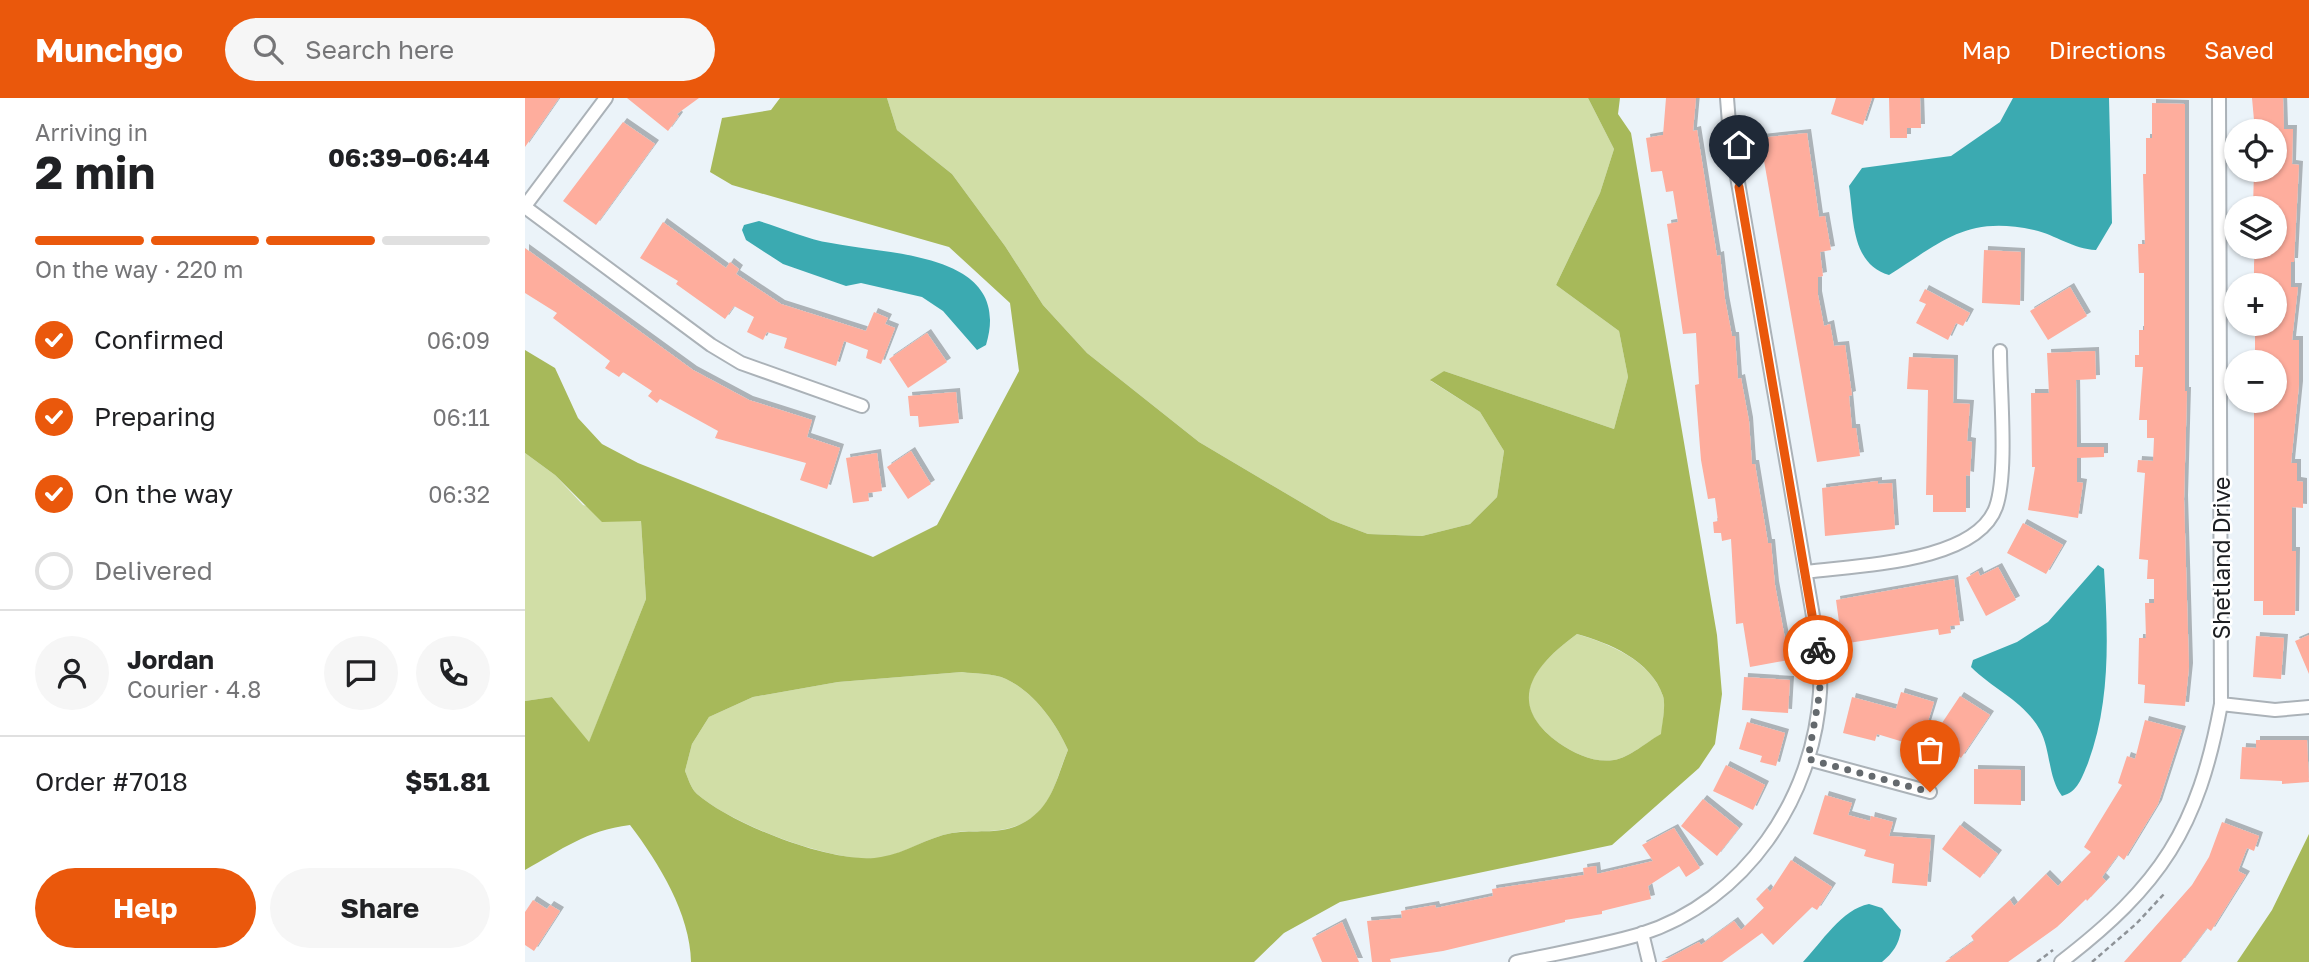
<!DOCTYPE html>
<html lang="en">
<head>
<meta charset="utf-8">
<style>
  body { margin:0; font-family:"Golos Text",sans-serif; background:#f6f6f6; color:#202124; height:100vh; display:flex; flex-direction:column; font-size:26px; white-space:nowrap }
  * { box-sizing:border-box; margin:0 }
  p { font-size:23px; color:#757577 }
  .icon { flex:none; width:38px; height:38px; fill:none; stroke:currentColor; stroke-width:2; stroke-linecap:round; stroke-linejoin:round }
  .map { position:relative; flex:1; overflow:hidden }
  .drawer { display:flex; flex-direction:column; background:#fff; width:525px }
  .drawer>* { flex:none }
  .tools { position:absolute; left:1699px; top:21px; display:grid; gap:14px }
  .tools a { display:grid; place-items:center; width:63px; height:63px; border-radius:50%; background:#fff; box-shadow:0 2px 5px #0004; font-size:35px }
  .pin { position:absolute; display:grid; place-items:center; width:60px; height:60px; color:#fff; margin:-72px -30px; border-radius:50% 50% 50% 0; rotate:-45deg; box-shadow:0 0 7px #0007 }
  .pin .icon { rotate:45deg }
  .courier { position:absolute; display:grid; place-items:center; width:70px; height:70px; margin:-35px; border:5px solid #ea580c; border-radius:50%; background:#fff; color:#222; box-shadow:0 2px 9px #0007 }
  .headline em { font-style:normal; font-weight:700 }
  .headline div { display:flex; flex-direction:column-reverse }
  .headline { display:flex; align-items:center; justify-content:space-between; height:119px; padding:0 35px }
  h1 { font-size:46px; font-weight:700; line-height:52px }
  .bar { display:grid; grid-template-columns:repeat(4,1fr); gap:10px 7px; align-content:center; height:84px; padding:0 35px }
  .bar i { height:9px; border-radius:5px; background:#e0e0e0 }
  .bar .active { background:#ea580c }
  .bar p { grid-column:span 4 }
  .line { display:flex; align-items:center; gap:18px; padding:0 35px; border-top:2px solid #e0e0e0 }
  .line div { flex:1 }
  .round { display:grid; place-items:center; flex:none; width:74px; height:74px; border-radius:37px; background:#f6f6f6 }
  ol { padding:0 35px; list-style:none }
  li { display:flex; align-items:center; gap:21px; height:77px }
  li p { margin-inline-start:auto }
  li .icon { padding:7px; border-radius:50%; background:#ea580c; color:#fff; stroke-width:4 }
  li:last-child { color:#757577 }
  li i { width:38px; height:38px; border:4px solid #e0e0e0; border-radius:50% }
  .primary-button { display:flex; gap:14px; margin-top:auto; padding:14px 35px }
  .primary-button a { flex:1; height:80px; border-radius:42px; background:#ea580c; color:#fff; font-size:28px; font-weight:700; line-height:80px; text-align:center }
  .primary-button a+a { background:#f6f6f6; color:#202124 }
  header { display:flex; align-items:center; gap:42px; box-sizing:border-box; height:98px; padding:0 35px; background:#ea580c; color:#fff }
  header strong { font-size:33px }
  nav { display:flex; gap:38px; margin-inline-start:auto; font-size:24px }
  .search { width:490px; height:63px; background:#f6f6f6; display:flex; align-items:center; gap:18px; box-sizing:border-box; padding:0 24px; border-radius:38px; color:#757577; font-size:26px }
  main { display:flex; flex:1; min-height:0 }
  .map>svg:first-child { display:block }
  .green { fill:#d1dea6 }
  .forest { fill:#a7b95a; fill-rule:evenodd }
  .water { fill:#3baab1 }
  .building { fill:#fead9d; filter:url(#shadow) }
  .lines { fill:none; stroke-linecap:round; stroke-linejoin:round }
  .minor-casing { stroke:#abb2b8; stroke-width:16 }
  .path { stroke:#8e9398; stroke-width:2.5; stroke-dasharray:5 3.5; stroke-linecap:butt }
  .minor { stroke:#fff; stroke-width:12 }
  .done { stroke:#64696d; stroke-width:7; stroke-dasharray:0 12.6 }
  .route { stroke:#ea580c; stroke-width:9 }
  .labels { text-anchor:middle; stroke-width:5; stroke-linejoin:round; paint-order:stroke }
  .street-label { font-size:23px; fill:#1c1e21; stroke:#fff }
</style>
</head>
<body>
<header>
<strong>Munchgo</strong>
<div class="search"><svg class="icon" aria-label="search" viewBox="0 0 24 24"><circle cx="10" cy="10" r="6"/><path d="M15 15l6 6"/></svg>Search here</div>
<nav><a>Map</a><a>Directions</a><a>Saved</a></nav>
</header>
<main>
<section class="drawer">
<div class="headline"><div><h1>2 min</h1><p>Arriving in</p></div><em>06:39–06:44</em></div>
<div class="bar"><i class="active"></i><i class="active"></i><i class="active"></i><i></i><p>On the way · 220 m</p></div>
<ol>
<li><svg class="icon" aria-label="check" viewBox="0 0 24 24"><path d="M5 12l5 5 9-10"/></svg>Confirmed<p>06:09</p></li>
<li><svg class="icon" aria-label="check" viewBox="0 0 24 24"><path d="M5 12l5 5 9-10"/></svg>Preparing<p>06:11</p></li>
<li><svg class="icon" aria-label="check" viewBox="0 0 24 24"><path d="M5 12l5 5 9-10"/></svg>On the way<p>06:32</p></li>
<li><i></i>Delivered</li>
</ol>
<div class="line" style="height:126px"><a class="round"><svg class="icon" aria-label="person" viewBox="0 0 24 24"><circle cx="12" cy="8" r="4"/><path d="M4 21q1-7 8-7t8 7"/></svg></a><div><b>Jordan</b><p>Courier · 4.8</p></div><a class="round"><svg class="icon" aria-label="chat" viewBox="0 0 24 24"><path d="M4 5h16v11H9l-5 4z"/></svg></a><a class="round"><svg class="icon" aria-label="phone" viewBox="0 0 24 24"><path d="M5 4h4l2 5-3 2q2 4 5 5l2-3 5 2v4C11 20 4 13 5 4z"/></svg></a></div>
<div class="line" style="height:91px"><div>Order #7018</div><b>$51.81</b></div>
<div class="primary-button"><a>Help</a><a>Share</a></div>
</section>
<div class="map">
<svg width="1784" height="864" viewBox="0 0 1784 864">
  <defs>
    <filter id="shadow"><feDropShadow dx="4" dy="-4" stdDeviation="0" flood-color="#0004"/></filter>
  </defs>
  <rect width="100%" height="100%" fill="#ebf3f9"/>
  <path class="green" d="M 362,0 L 1063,0 L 1089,51 L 1075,95 L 1031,187 L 1094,233 L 1103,279 L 1089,331 L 919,273 L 906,283 L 955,314 L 979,353 L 972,399 L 945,426 L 897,438 L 843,436 L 806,422 L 674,344 L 562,255 L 518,207 L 480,148 L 427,76 L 372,32 Z
    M 0,355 L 30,377 L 58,407 L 116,423 L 121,501 L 64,645 L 27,599 L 0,603 Z
    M 1052,536 C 1084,546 1126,562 1138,598 C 1141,608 1137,625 1137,636 C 1123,643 1104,660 1089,662 C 1069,665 1050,656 1034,645 C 978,605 1008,568 1052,536 Z
    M 437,574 C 450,576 469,575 481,581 C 509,594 531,625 543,652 C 530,682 528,711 496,726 C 473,737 450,731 427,735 C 403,739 381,755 356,760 C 311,767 206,726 172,696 C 166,691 163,680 160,673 L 167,646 L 184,619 L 228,599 L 313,584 Z"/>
  <path class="forest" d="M 255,0 L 362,0 L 372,32 L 427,76 L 480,148 L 518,207 L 562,255 L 674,344 L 806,422 L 843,436 L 897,438 L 945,426 L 972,399 L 979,353 L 955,314 L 905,282 L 919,273 L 1089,331 L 1103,279 L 1094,233 L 1031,187 L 1075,95 L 1089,51 L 1063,0 L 1095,0 L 1093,16 L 1106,35 L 1192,537 L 1197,596 L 1190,646 L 1174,670 L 1087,747 L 815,804 L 759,835 L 729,864 L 166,864 C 165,816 134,765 105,727 C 60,733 38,751 0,772 L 0,603 L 27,599 L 64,644 L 121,501 L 116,423 L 77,424 L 30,377 L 0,355 L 0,252 L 30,270 L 53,320 L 77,346 L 113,365 L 348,459 L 412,427 L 494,273 L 485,205 L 424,149 L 207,87 L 185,74 L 197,20 L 246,12 ZM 1052,536 C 1084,545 1126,562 1138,598 C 1141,608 1137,625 1136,636 C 1123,643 1104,660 1089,662 C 1069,665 1050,656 1034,645 C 979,605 1008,568 1052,536 ZM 437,574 C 450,576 469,575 481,581 C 509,594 531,625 543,652 C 531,681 527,711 496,726 C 474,737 451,731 427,735 C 403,739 381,755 356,759 C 311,768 206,726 172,696 C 166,691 163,680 160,673 L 167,646 L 184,619 L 228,599 L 313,584 Z
    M 1784,736 L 1784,864 L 1712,864 L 1747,812 Z"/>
  <path class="water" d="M 1488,0 L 1584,0 L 1587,125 L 1571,152 C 1548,151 1531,137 1509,132 C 1441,117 1417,144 1364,177 C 1326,166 1329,121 1324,88 L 1337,70 L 1426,58 L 1475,24 Z
    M 234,123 C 258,130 281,141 306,145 C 364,157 489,154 461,247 L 452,252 L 418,213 L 397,199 L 336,185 L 321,188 L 258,166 L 221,142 L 217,132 L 219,127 Z
    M 1573,467 L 1579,471 C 1583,537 1586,603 1563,665 C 1557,679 1553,694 1537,698 C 1523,680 1526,653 1515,632 C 1498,602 1469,592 1446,569 L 1448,562 L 1492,544 L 1523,524 Z
    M 1344,806 L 1357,810 L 1376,832 C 1374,846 1368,855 1357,864 L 1278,864 C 1296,845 1317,811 1344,806 Z"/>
  <path class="building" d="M 0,0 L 34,0 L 0,49 Z
    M 102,0 L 174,0 L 152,16 L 154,18 L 143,33 Z
    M 1141,0 L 1171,0 L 1168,33 L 1172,32 L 1192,158 L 1195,157 L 1200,201 L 1207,238 L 1210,238 L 1213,281 L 1216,280 L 1224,323 L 1227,366 L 1230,366 L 1243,445 L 1246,445 L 1250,487 L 1264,562 L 1225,569 L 1218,525 L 1211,526 L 1206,441 L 1197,443 L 1196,435 L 1189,435 L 1188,424 L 1193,423 L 1190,400 L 1183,401 L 1176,362 L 1170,287 L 1174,286 L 1171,235 L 1158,236 L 1142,126 L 1153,124 L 1148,93 L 1141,94 L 1137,73 L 1126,74 L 1121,40 L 1138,37 Z
    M 1311,0 L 1347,0 L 1338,27 L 1306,16 Z
    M 1364,0 L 1395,0 L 1396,30 L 1382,30 L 1382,40 L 1365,40 Z
    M 1727,0 L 1758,0 L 1759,31 L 1768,31 L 1767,66 L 1774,67 L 1769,164 L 1766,164 L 1766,189 L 1773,189 L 1767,242 L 1774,242 L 1774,287 L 1766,365 L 1772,365 L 1772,383 L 1778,384 L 1778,410 L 1767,409 L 1767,453 L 1771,453 L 1770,517 L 1738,517 L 1738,503 L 1729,503 L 1729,312 L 1730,303 L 1750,303 L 1750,264 L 1730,264 L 1730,226 L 1750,226 L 1750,187 L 1729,187 L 1729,166 L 1730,149 L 1750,149 L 1750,110 L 1728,110 L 1729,72 L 1750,72 L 1750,33 L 1730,33 Z
    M 1627,5 L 1660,6 L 1660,293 L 1662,293 L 1659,401 L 1664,569 L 1660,608 L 1619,605 L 1620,587 L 1613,586 L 1614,540 L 1621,540 L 1620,505 L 1629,505 L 1629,481 L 1622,481 L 1623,462 L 1614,461 L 1620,375 L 1612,374 L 1613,362 L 1628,363 L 1629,340 L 1622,340 L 1622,322 L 1614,322 L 1618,269 L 1610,269 L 1610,257 L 1614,257 L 1614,232 L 1619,232 L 1619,175 L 1614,175 L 1613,146 L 1620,146 L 1618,76 L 1621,76 L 1621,40 L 1627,40 Z
    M 98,24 L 130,46 L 71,127 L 38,103 Z
    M 1282,35 L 1294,119 L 1300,118 L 1306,152 L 1295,154 L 1298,178 L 1293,179 L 1293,197 L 1299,228 L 1305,226 L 1309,248 L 1320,247 L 1327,297 L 1324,298 L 1327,330 L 1331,330 L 1335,358 L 1292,364 L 1235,40 Z
    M 138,124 L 201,170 L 205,164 L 214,171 L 211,176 L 256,206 L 341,233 L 349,214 L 363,220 L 360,226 L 370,230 L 356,266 L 341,260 L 343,252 L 319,243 L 311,268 L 259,250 L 262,240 L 242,234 L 238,242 L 222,234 L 229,219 L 209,208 L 200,221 L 151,186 L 153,183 L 115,160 Z
    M 0,150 L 168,272 L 224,302 L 287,322 L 282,339 L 315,350 L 302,391 L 275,382 L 281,365 L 190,340 L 193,333 L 135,301 L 132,305 L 123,298 L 127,293 L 98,274 L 94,279 L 80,270 L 85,263 L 28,220 L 32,215 L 0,195 Z
    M 1459,152 L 1496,154 L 1495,207 L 1457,205 Z
    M 1545,189 L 1562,218 L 1523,242 L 1505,213 Z
    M 1400,191 L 1445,215 L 1438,228 L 1431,225 L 1423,242 L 1391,225 L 1401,206 L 1394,203 Z
    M 402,235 L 422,264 L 383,290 L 364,261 Z
    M 1570,253 L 1571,281 L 1551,282 L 1552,349 L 1579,349 L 1579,359 L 1552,360 L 1552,384 L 1558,385 L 1553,420 L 1503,412 L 1510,369 L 1507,369 L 1506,295 L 1524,295 L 1522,255 Z
    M 1384,259 L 1429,261 L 1428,305 L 1445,306 L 1442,343 L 1447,344 L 1445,378 L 1441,377 L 1441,414 L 1408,414 L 1408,397 L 1401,397 L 1403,292 L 1382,291 Z
    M 431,294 L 434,325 L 394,329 L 393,318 L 385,318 L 383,298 Z
    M 386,353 L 406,386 L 383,401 L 362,369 Z
    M 352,355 L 357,393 L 343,395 L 344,403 L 328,405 L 321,360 Z
    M 1353,383 L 1353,386 L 1367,385 L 1370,431 L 1300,438 L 1297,390 Z
    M 1498,425 L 1538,447 L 1521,476 L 1482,455 Z
    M 1473,469 L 1491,502 L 1461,518 L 1441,480 L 1453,473 L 1455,478 Z
    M 1429,481 L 1435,527 L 1425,528 L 1426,535 L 1414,537 L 1413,531 L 1317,546 L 1311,502 Z
    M 1784,537 L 1784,576 L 1770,543 Z
    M 1731,538 L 1759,540 L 1756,581 L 1728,579 Z
    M 1219,579 L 1265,582 L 1263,615 L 1217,612 Z
    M 1376,594 L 1409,604 L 1395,649 L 1352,636 L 1350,643 L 1318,635 L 1327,599 L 1371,611 Z
    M 1435,598 L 1465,617 L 1436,660 L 1407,640 Z
    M 1620,622 L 1657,632 L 1633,706 L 1599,762 L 1593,757 L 1577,779 L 1581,783 L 1562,803 L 1561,801 L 1532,829 L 1483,864 L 1420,864 L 1449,843 L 1446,838 L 1485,802 L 1489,808 L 1521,776 L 1533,788 L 1566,754 L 1559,749 L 1597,687 L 1593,685 L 1602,658 L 1610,661 Z
    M 1222,624 L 1260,635 L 1251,668 L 1235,664 L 1237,658 L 1214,651 Z
    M 1731,642 L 1782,642 L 1784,684 L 1757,686 L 1757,683 L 1715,681 L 1717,649 L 1731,650 Z
    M 1201,667 L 1240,687 L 1228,712 L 1188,693 Z
    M 1449,671 L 1496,672 L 1496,707 L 1449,706 Z
    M 1300,697 L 1327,705 L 1323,717 L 1345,723 L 1346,718 L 1368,724 L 1364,738 L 1406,741 L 1402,788 L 1367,785 L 1369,766 L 1339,758 L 1341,752 L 1288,736 Z
    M 1178,701 L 1214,730 L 1192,758 L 1156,728 Z
    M 1697,724 L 1734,738 L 1729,753 L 1722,750 L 1713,773 L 1721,777 L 1686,833 L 1682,830 L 1656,864 L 1599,864 L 1667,787 L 1684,759 Z
    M 1435,727 L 1473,756 L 1455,780 L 1417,751 Z
    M 1149,730 L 1175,770 L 1161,779 L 1154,768 L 1123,788 L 1126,801 L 1077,813 L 1077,816 L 1040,822 L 1040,824 L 918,853 L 865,861 L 866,864 L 847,864 L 842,823 L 877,820 L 876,813 L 910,807 L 911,810 L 968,798 L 967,791 L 1059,777 L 1058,770 L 1071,768 L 1072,776 L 1128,763 L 1117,747 Z
    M 1266,762 L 1307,789 L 1292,812 L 1287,809 L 1248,847 L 1237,835 L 1197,864 L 1136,864 L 1174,844 L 1176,847 L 1209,823 L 1216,832 L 1239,810 L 1231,801 L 1242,790 L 1245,794 Z
    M 8,802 L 22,811 L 25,807 L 35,813 L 9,853 L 0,847 L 0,814 Z
    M 817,824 L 834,864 L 797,864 L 787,840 Z"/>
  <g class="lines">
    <g class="minor-casing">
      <path id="minor" d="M 0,108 L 81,0
        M 0,109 L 186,247 L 216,265 L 337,308
        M 1281,474 C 1332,467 1451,465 1471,409 C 1483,374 1475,293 1475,253
        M 1696,606 L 1750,612 L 1784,609
        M 1283,661 L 1405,694
        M 1117,835 L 1124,864
        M 991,864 C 1032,855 1076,848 1116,836 C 1220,803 1289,700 1295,594 C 1296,579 1294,562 1293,547 L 1205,38 L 1202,0
        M 1536,864 C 1636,787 1673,731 1696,606 L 1694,0"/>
    </g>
    <path class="path" d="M 1512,864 L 1528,852
      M 1567,864 L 1611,826 L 1639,796"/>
    <use href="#minor" class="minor"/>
  </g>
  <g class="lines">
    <path class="done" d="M 1293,552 L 1295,593 L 1283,661 L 1405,694"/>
    <path class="route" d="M 1214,89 L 1293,552"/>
  </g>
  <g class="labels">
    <g class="street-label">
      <text transform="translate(1697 460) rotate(-90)" y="8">Shetland Drive</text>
    </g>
  </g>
</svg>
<div class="tools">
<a><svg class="icon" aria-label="locate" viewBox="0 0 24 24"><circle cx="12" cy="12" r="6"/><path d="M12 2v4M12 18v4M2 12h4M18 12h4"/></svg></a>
<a><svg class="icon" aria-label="layers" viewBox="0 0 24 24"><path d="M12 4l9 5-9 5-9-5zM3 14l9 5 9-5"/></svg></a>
<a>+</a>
<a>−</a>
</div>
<div class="pin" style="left:1405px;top:694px;background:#ea580c"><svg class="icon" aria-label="bag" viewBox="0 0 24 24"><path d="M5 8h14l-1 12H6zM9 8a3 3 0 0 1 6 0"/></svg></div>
<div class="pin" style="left:1214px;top:89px;background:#1f2937"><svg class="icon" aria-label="home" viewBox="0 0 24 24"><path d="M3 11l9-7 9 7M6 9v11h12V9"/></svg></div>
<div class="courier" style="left:1293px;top:552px"><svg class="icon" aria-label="bike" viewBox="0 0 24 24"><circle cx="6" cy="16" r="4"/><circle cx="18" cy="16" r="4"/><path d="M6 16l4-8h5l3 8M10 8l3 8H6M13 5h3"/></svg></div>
</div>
</main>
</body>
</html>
